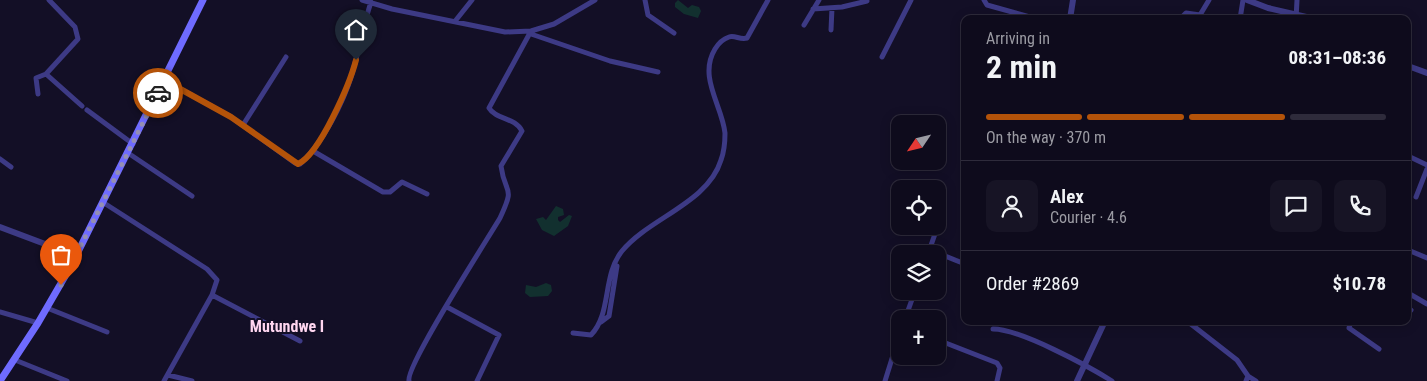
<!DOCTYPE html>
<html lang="en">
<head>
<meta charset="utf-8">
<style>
  body { margin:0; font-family:"Roboto Condensed",sans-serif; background:#171425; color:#f1f3f6; height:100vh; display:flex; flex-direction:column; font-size:19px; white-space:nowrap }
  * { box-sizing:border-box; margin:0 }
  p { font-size:16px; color:#9b9ba3 }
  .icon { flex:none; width:28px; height:28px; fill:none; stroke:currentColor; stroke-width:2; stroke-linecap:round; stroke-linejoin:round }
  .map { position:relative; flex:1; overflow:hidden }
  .details { position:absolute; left:961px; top:15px; width:450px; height:310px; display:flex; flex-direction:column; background:#0e0b1c; border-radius:10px; box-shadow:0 2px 12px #0003,0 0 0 1px #2e2b3b }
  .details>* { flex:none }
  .needle { width:32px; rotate:235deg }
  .tools { position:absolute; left:891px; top:115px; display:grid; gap:10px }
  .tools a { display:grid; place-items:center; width:55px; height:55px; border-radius:10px; background:#0e0b1c; box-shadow:0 2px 12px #0003,0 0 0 1px #2e2b3b; font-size:25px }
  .pin { position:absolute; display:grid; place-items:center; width:42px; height:42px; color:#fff; margin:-51px -21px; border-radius:50% 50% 50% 0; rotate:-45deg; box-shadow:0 0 5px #0007 }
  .pin .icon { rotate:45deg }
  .courier { position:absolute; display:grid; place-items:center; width:50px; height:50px; margin:-25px; border:4px solid #b45309; border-radius:50%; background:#fff; color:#222; box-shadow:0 1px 6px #0007 }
  .headline em { font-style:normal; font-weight:700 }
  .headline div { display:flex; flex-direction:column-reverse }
  .headline { display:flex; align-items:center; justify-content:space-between; height:85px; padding:0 25px }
  h1 { font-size:32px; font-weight:700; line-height:38px }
  .bar { display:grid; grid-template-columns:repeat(4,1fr); gap:8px 5px; align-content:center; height:60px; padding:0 25px }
  .bar i { height:6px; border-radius:4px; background:#2e2b3b }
  .bar .active { background:#b45309 }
  .bar p { grid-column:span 4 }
  .line { display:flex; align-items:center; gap:12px; padding:0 25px; border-top:1px solid #2e2b3b }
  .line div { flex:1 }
  .round { display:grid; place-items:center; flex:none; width:52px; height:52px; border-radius:10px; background:#171425 }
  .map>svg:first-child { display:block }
  .green { fill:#12302f }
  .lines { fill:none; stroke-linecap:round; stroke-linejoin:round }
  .minor { stroke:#3d3a85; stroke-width:5 }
  .tertiary { stroke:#3d3a85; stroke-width:6 }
  .secondary { stroke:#6f6bff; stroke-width:7 }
  .done { stroke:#948fb3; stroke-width:5; stroke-dasharray:0 9 }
  .route { stroke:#b45309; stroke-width:6 }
  .labels { text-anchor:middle; stroke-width:4; stroke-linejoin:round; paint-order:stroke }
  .quarter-label { font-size:16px; font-weight:bold; fill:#ffd6f0; stroke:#130f26 }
</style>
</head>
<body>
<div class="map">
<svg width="1427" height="381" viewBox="0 0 1427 381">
  <rect width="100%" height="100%" fill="#130f26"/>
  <path class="green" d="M 678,0 L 688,8 L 692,5 L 699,7 L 701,11 L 698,18 L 684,14 L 675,7 L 675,3 Z
    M 556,206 L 563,209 L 564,215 L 558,217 L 558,220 L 560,222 L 569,215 L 572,216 L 568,226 L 554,236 L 542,230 L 536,219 L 543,217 L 546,220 Z
    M 546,283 L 551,285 L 552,291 L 548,296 L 530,297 L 525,293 L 526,285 L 536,287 Z"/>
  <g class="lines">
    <path class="minor" d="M 49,0 L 75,27 L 78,39 L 46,74 L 82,106
      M 362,0 L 392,9 L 505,32 L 531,31 L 554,24 L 595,0
      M 645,0 L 648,15 L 674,33
      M 984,0 L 987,5 L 1037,19
      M 813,9 L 842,7 L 867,1
      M 1180,19 L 1186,13 L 1200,15 L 1209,0
      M 1240,19 L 1243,0
      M 1296,19 L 1297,0
      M 456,20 L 472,0
      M 804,25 L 819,0
      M 831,30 L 832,8
      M 531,34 L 610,61 L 658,72
      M 882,57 L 911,0
      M 164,80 L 231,117 L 295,163 L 300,164 C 322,145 344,101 352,74 C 359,50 363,26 371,2
      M 38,94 L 36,78 L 46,74
      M 87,110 L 133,144
      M 243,125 L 286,57
      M 313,151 L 383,192 L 390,192 L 402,182 L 427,194
      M 128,153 L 192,196
      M 1408,156 L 1427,165
      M 0,159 L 11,167
      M 1416,197 L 1427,169
      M 104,203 L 207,269 L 217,280 L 212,295 L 164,381
      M 930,250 L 965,264
      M 1408,250 L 1427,258
      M 928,254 L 936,231
      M 1408,293 L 1427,304
      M 212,295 L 300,341
      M 447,307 L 499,335 L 477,381
      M 47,308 L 107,332
      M 1408,308 L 1411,310
      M 0,312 L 38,323
      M 905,319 L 915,291
      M 1187,321 L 1237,360 L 1248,376 L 1246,381
      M 1351,321 L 1349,328 L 1379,349
      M 601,322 L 609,316 L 617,266
      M 993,329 C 1020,329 1088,366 1112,381
      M 573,333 L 591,335 C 612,313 602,276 622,251 C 649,218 708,203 721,160 C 724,152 725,141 725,133 C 722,105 698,77 715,49 C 718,44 723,39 729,37 C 735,35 740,40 747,38 L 768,0
      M 938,340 L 997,363 L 1000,368 L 997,381
      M 15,360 L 67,381
      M 168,375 L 192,381
      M 1248,376 L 1256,381
      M 409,381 C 405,367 487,240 500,218 C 516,184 505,196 501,166 L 522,131 C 515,117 496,120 489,108 L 531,31
      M 885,381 L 900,333"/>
    <path class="tertiary" d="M 1247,0 L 1268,8 L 1315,19
      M 1070,19 L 1073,0
      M 1408,66 L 1427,73
      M 0,227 L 77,256
      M 1077,381 L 1105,321"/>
    <path class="secondary" d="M 0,381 L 38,323 L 71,266 L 203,0"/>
  </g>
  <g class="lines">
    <path class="done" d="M 61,285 L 158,93"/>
    <path class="route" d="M 158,93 L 164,80 L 231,117 L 298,164 C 320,154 350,83 356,60"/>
  </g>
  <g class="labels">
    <g class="quarter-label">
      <text x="287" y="332">Mutundwe I</text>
    </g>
  </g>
</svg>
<div class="tools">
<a><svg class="needle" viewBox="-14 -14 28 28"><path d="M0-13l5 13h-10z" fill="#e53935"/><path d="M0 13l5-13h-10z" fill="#9b9ba3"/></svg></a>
<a><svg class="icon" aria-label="locate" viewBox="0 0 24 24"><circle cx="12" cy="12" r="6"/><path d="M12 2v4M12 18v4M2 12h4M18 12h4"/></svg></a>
<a><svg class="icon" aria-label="layers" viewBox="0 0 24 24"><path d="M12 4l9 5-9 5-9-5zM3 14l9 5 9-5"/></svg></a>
<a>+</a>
</div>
<div class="pin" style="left:61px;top:285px;background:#ea580c"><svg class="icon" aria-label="bag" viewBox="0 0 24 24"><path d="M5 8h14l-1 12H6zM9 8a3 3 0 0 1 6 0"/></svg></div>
<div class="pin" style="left:356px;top:60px;background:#1f2937"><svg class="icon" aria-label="home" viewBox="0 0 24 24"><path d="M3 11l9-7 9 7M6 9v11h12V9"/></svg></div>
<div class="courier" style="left:158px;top:93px"><svg class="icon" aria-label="car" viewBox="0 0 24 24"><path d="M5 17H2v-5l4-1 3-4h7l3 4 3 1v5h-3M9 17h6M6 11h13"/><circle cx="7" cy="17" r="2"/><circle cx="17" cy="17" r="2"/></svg></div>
<section class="details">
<div class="headline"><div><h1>2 min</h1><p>Arriving in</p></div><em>08:31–08:36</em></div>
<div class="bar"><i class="active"></i><i class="active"></i><i class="active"></i><i></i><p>On the way · 370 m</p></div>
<div class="line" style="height:90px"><a class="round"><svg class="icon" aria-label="person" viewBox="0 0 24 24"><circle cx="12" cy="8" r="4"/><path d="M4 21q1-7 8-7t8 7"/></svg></a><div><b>Alex</b><p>Courier · 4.6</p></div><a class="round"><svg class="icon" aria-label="chat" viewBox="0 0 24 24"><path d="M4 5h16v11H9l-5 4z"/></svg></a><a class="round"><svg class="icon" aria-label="phone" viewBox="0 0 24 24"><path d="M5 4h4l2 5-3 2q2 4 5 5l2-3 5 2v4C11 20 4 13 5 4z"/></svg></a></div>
<div class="line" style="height:65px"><div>Order #2869</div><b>$10.78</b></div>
</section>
</div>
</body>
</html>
